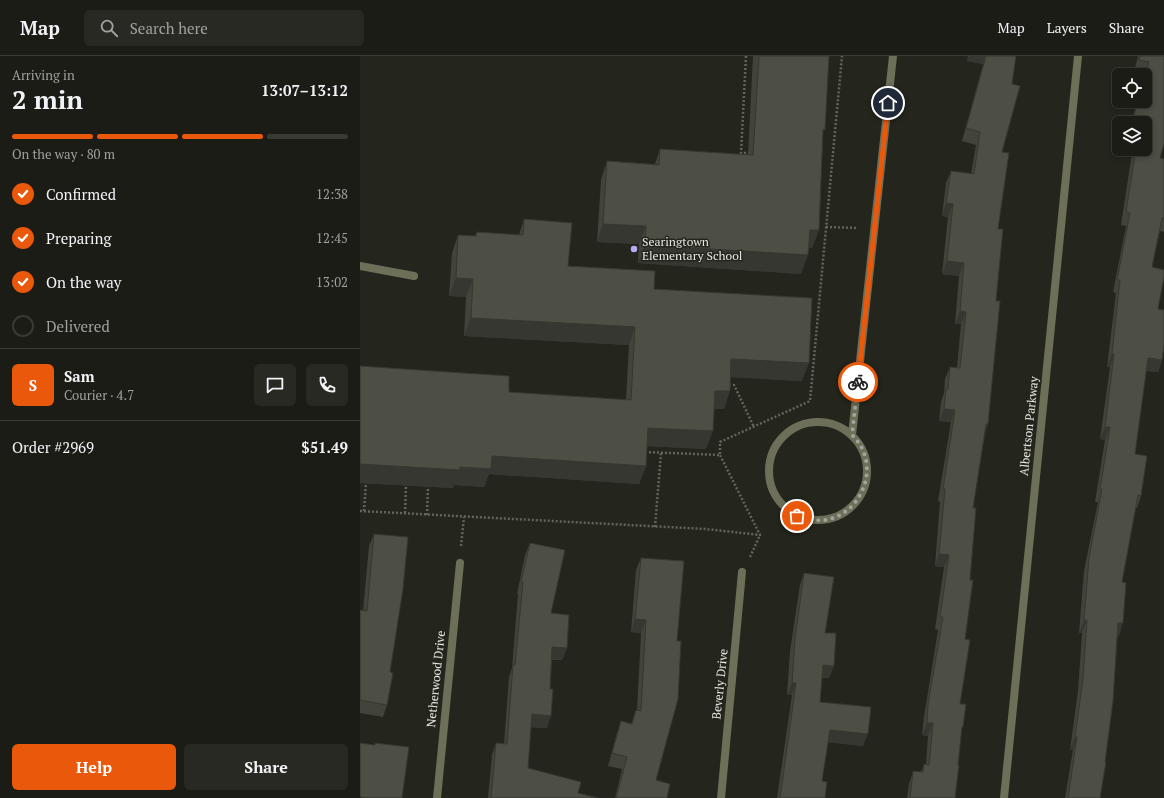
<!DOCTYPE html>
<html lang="en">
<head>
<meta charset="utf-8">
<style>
  body { margin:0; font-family:"PT Serif",serif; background:#282922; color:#f1f3f6; height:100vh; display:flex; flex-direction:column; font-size:15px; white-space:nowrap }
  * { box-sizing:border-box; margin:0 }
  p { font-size:13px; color:#a0a1a0 }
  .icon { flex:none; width:22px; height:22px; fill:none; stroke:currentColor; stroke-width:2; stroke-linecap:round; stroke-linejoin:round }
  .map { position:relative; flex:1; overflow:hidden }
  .drawer { display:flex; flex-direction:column; background:#1b1c15; width:360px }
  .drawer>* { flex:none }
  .tools { position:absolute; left:752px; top:12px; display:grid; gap:8px }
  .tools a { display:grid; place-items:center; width:40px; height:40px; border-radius:6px; background:#1b1c15; box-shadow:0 2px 6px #0003,0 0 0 1px #393a34; font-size:20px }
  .pin { position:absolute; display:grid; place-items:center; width:34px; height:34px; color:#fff; margin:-17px; border:2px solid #fff; border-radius:50%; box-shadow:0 1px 4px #0007 }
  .courier { position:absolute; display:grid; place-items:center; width:40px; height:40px; margin:-20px; border:3px solid #ea580c; border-radius:50%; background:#fff; color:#222; box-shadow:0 1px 5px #0007 }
  .overview em { font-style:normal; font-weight:700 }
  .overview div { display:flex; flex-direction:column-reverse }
  .overview { display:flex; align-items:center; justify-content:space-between; height:68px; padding:0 12px }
  h1 { font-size:26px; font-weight:700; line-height:30px }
  .bar { display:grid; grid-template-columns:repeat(4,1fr); gap:6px 4px; align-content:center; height:48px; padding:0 12px }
  .bar i { height:5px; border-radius:3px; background:#393a34 }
  .bar .current { background:#ea580c }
  .bar p { grid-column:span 4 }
  .line { display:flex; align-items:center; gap:10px; padding:0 12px; border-top:1px solid #393a34 }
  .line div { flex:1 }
  .round { display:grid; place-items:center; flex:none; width:42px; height:42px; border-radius:6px; background:#282922 }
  ol { padding:0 12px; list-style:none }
  li { display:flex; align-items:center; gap:12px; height:44px }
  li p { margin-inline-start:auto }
  li .icon { padding:4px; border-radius:50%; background:#ea580c; color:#fff; stroke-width:4 }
  li:last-child { color:#a0a1a0 }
  li i { width:22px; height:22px; border:2px solid #393a34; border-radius:50% }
  .button { display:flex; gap:8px; margin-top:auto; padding:8px 12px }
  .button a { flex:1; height:46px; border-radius:6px; background:#ea580c; color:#fff; font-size:16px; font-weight:700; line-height:46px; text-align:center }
  .button a+a { background:#282922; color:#f1f3f6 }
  header { display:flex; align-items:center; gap:24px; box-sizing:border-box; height:56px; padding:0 20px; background:#1b1c15; border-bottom:1px solid #393a34 }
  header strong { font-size:19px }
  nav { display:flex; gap:22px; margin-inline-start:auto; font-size:14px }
  .search { width:280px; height:36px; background:#282922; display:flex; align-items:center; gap:10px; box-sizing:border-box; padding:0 14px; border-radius:6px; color:#a0a1a0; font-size:15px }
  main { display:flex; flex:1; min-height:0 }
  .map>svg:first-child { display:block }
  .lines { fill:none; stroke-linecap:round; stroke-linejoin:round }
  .path { stroke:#63645c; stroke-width:2.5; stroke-dasharray:2 2; stroke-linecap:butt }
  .service { stroke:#6e6f59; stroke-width:8 }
  .minor { stroke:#6e6f59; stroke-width:8 }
  .wall { fill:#42433a }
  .shaded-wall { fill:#363730 }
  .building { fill:#4d4e44; stroke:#363730 }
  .done { stroke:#a3a49d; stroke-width:4; stroke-dasharray:0 7.2 }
  .route { stroke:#ea580c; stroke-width:5 }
  .poi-dot { fill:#b8abf7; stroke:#24251c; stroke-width:1.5 }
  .labels { text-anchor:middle; stroke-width:3; stroke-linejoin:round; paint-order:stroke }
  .poi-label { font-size:12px; fill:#e8e8e2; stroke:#24251c; text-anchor:start }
  .street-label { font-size:12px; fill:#e8e8e2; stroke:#24251c }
</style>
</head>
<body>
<header>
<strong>Map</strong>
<div class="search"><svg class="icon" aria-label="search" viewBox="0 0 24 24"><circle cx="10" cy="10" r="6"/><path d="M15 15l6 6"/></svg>Search here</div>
<nav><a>Map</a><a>Layers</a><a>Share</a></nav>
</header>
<main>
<section class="drawer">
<div class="overview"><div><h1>2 min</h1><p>Arriving in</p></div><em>13:07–13:12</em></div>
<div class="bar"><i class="current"></i><i class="current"></i><i class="current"></i><i></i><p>On the way · 80 m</p></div>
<ol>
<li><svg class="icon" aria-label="check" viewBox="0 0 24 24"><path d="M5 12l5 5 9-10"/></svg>Confirmed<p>12:38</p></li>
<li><svg class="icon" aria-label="check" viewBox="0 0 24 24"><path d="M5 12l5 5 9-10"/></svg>Preparing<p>12:45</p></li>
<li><svg class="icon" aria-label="check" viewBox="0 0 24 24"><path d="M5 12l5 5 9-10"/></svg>On the way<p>13:02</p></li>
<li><i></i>Delivered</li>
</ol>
<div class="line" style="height:72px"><b class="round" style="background:#ea580c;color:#fff">S</b><div><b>Sam</b><p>Courier · 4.7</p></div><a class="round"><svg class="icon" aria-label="chat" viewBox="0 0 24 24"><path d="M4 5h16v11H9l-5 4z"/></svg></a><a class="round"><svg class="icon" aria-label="phone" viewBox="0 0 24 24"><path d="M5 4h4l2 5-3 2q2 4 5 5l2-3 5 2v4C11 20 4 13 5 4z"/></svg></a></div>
<div class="line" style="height:52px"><div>Order #2969</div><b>$51.49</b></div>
<div class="button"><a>Help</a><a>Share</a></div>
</section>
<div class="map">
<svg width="804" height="742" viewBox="0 0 804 742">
  <rect width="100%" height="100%" fill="#24251c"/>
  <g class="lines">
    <path class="path" d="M 386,0 L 381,97 L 389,97
      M 466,171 L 498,172
      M 369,329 L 374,329 L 394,371
      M 285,396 L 360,399 L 360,386 L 450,345 L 482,0
      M 0,455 L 346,473 L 400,479 L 360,399
      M 4,455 L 6,427
      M 45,457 L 46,429
      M 67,459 L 68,431
      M 295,471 L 301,397
      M 101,490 L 104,461
      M 390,501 L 400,479"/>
    <path class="service" d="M 0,210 L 54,220
      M409 415a49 49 0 1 1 98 0a49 49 0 1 1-98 0Z
      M 492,379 L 533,0"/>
    <path class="minor" d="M 77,742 L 100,507
      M 361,742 L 382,516
      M 644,742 L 718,0"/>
  </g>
  <path class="wall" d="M 393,0 L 469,0 L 463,80 L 459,174 L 452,192 L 448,192 L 441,218 L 278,207 L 279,188 L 237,186 L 241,124 L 247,105 L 295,108 L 300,93 L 388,99 Z
    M 608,0 L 656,0 L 642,96 L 638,173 L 636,245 L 628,368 L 625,378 L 613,452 L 605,583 L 600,648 L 601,678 L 595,742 L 547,742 L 549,728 L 553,715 L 561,716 L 564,708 L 566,708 L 568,680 L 562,679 L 564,661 L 578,574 L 575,573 L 584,511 L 575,510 L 580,446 L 578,445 L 591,366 L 579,365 L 581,346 L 584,337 L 585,323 L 590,311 L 597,311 L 601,268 L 595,268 L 599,220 L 582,218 L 588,161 L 582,160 L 586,127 L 591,115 L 611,118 L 616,89 L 602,85 L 623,8 L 607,5 Z
    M 778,0 L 804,0 L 800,102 L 804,103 L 804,176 L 800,175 L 792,211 L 798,253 L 802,304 L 798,316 L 786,315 L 775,398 L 781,440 L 777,452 L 776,452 L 762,526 L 759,580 L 757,580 L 745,706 L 740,742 L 705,742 L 713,694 L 710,694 L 718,635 L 722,577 L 719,577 L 724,515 L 738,446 L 735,446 L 745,384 L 740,383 L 750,311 L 747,311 L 756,237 L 753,236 L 766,170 L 761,169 L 772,97 L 764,94 L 764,93 L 785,93 L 785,67 L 771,67 L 777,45 L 785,45 L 785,19 L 774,16 Z
    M 164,163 L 208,210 L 294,233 L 442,325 L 371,321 L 364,353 L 354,353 L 346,393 L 287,390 L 286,410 L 279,428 L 129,418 L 124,431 L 94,429 L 93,432 L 0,427 L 0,310 L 149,336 L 266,344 L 269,289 L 104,280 L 106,241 L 89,240 L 92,197 L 98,179 L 115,180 L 117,176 L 159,179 Z
    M 14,478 L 30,616 L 27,649 L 23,661 L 0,657 L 0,554 L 3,555 L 9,490 Z
    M 170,487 L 191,557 L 207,592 L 202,604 L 192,604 L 187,672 L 171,671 L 168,712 L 218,737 L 239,742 L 128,742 L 132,699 L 136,687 L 144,688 L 149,621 L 152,612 L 158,538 L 157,538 L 165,499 Z
    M 281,502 L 324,505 L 296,724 L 307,742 L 255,742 L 262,713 L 248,710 L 257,677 L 261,665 L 271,668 L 276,654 L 277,654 L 281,577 L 271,576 L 276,514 Z
    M 444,517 L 465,577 L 474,610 L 469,622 L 462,622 L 460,646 L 503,690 L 468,686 L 462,725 L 465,742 L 417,742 L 432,639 L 427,639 L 430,595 L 440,529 Z"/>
  <path class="shaded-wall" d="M 609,0 L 625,0 L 623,8 L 607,5 Z
    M 586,147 L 593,148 L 588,161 L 582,160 Z
    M 243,168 L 286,170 L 279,188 L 237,186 Z
    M 450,174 L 459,174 L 452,192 L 443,192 Z
    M 285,189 L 448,199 L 441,218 L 278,207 Z
    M 587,205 L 604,207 L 599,220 L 582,218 Z
    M 96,222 L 113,223 L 106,241 L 89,240 Z
    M 600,255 L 606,256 L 601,268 L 595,268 Z
    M 111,262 L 275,271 L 269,289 L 104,280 Z
    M 752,298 L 754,298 L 750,311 L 747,311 Z
    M 788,302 L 802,304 L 798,316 L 784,315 Z
    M 371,303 L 449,307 L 442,325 L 365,321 Z
    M 355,335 L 370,335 L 364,353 L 349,353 Z
    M 584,353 L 595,354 L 591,366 L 579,365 Z
    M 626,368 L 628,368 L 624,380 Z
    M 745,371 L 750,371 L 745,384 L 740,383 Z
    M 288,372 L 353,375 L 346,393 L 282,390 Z
    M 132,400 L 286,410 L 279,428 L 129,418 L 124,431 L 94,429 L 93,432 L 0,427 L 0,408 L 100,411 Z
    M 579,498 L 589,499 L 584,511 L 575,510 Z
    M 275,563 L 286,564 L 281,577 L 271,576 Z
    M 724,564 L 727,564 L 722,577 L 719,577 Z
    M 758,567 L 763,567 L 759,580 L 753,579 Z
    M 192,591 L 207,592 L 202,604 L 188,603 Z
    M 463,609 L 474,610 L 469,622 L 459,621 Z
    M 432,627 L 436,627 L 432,639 L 427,639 Z
    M 172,658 L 191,660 L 187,672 L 168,671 Z
    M 567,667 L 573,667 L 568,680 L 562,679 Z
    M 470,674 L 508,678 L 503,690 L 465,686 Z
    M 715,681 L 717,681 L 713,694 L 710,694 Z"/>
  <path class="building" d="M 399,0 L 469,0 L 465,74 L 463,73 L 459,174 L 450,174 L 448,199 L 285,189 L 286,170 L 243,168 L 247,105 L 299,109 L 300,93 L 393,99 Z
    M 626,0 L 656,0 L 652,28 L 660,30 L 642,96 L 649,97 L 638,173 L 643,173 L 636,245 L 640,245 L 628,368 L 626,368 L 613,452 L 616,452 L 610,524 L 613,524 L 605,583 L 610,584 L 600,648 L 606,648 L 603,671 L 602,671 L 598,709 L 599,709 L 595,742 L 550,742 L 553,715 L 563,716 L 564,708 L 569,709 L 573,667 L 567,667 L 568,648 L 583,561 L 580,561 L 589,499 L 579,498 L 585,433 L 583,433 L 595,354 L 584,353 L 586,333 L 588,333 L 590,311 L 600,312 L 606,256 L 600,255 L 604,207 L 587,205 L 593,148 L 586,147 L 591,115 L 614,118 L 620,76 L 606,72 Z
    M 780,0 L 804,0 L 804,88 L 800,102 L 804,103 L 804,162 L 802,162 L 792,211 L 804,214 L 804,221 L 798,253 L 804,254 L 804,289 L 802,304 L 788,302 L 775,398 L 787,400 L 781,440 L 778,439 L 762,526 L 766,527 L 763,567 L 758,567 L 753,645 L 745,706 L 746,706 L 740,742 L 708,742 L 717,681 L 715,681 L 723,623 L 727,564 L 724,564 L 729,502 L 742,433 L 740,433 L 750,371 L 745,371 L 754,298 L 752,298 L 760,224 L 757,224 L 770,157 L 766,156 L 776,93 L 785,93 L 785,67 L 772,67 L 778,45 L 785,45 L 785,20 L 789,6 L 779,4 Z
    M 164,163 L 212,167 L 208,210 L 295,215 L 294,233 L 452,242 L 449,307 L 371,303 L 370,335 L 355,335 L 353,375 L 288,372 L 286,410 L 132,400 L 131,413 L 100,411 L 99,414 L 0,408 L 0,310 L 149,320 L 149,336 L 271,344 L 275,271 L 111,262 L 113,223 L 96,222 L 98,179 L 116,180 L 117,176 L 163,179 Z
    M 14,478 L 48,481 L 43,533 L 30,616 L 33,617 L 27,649 L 0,644 L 0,554 L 7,555 Z
    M 170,487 L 205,494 L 191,557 L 209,559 L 207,592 L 192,591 L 190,633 L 193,633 L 191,660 L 172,658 L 168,712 L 221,726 L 218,737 L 238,742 L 131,742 L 136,687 L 147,688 L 153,609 L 155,609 L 163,526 L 161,526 Z
    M 281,502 L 324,505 L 317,585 L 321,585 L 318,643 L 296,724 L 310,728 L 307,742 L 256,742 L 267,701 L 252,697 L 261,665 L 272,668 L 276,654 L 281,655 L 286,564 L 275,563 Z
    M 444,517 L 474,521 L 465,577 L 476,577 L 474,610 L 463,609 L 460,646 L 511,651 L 508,678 L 470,674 L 462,725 L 467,726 L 465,742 L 420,742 L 436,627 L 432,627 L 435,583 Z
    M 0,687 L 15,689 L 15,687 L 49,691 L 42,742 L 6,742 L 0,741 Z"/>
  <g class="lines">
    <path class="done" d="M 437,460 C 448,463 459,466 470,463 C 506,453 520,405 492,379 L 498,326"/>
    <path class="route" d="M 498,326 L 528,47"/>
  </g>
  <circle class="poi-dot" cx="274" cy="193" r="4"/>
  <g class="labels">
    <g class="poi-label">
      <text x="282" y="190">Searingtown<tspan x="282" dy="14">Elementary School</tspan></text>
    </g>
    <g class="street-label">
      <text transform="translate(669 370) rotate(-84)" y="4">Albertson Parkway</text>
      <text transform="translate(76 623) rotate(-84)" y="4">Netherwood Drive</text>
      <text transform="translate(360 628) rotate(-84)" y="4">Beverly Drive</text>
    </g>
  </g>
</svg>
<div class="tools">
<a><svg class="icon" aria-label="locate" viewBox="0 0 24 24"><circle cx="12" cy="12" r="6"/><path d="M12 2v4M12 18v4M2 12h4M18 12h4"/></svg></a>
<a><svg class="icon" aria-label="layers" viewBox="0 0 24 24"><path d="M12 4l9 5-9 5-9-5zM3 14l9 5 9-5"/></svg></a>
</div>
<div class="pin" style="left:437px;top:460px;background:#ea580c"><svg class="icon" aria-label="bag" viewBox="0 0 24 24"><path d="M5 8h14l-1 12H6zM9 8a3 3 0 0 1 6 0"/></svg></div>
<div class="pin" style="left:528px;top:47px;background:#1f2937"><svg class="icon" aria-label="home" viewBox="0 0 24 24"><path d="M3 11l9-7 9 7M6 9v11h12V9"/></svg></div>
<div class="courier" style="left:498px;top:326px"><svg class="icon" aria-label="bike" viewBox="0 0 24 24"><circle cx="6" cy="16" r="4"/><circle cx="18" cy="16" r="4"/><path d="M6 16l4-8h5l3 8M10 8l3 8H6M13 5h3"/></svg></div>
</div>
</main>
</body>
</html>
